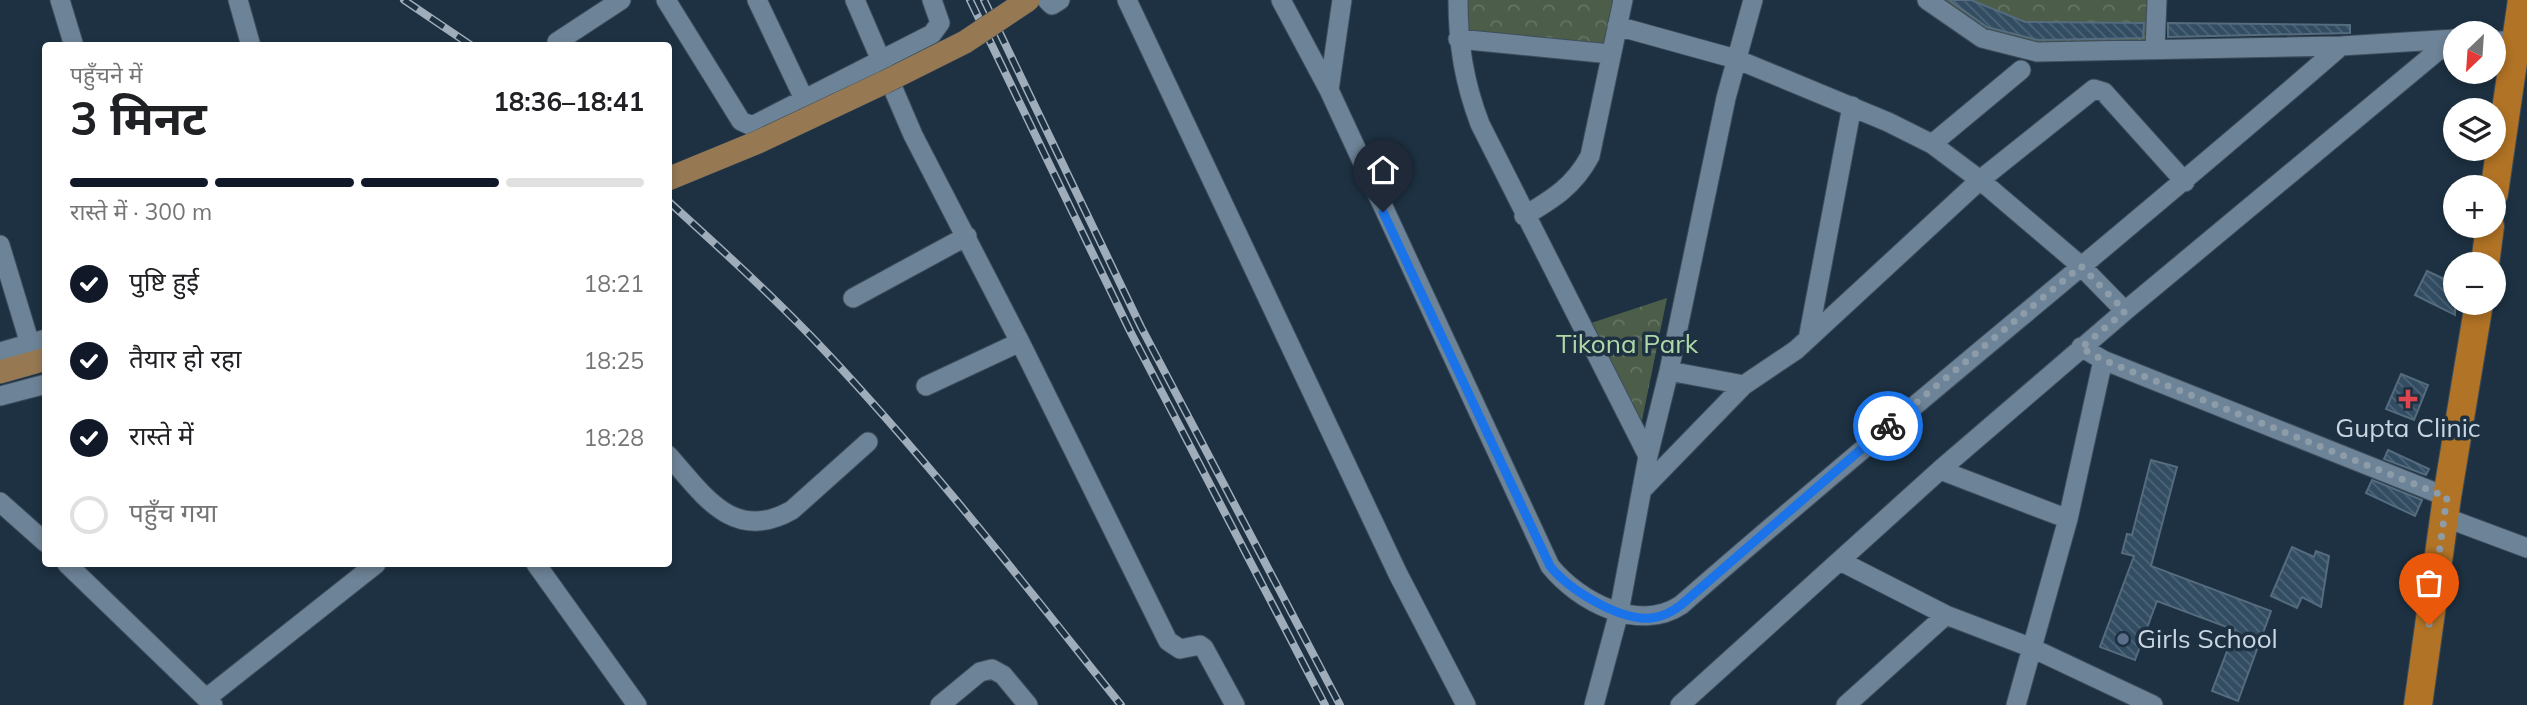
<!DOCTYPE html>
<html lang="hi">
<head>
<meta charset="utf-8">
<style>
  body { margin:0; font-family:Mulish,"Noto Sans Devanagari",sans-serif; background:#f6f6f6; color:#202124; height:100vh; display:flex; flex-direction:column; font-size:26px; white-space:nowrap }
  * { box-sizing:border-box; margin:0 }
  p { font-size:23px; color:#757577 }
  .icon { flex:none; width:38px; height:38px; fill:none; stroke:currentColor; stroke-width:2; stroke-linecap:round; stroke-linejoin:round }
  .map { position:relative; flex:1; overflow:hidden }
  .details { position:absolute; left:42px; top:42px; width:630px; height:525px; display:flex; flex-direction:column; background:#fff; border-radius:7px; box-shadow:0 4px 10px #0003 }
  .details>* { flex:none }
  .needle { width:46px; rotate:205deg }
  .tools { position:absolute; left:2443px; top:21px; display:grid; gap:14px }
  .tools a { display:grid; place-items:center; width:63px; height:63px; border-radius:50%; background:#fff; box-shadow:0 4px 10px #0003; font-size:35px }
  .pin { position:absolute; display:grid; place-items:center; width:60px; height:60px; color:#fff; margin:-72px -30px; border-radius:50% 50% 50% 0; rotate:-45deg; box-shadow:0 0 7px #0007 }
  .pin .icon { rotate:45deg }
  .courier { position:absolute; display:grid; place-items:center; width:70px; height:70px; margin:-35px; border:5px solid #1a73e8; border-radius:50%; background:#fff; color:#222; box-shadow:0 2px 9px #0007 }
  .headline em { font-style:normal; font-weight:700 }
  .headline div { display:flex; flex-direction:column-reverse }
  .headline { display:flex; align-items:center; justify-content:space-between; height:119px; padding:0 28px }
  h1 { font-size:46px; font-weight:700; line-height:52px }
  .bar { display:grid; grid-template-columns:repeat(4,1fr); gap:10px 7px; align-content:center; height:84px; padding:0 28px }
  .bar i { height:9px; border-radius:5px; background:#e0e0e0 }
  .bar .selected { background:#111827 }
  .bar p { grid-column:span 4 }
  ol { padding:0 28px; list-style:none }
  li { display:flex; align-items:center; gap:21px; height:77px }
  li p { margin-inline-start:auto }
  li .icon { padding:7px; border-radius:50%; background:#111827; color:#fff; stroke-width:4 }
  li:last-child { color:#757577 }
  li i { width:38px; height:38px; border:4px solid #e0e0e0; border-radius:50% }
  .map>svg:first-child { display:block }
  .park { fill:url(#park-crowns) }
  .building { fill:url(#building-back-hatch); stroke:#556b7e; stroke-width:2 }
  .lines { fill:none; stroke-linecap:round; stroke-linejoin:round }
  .minor-casing { stroke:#3d4d5c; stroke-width:21 }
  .major-casing { stroke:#3d4d5c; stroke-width:24 }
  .highway-casing { stroke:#3d4d5c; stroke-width:30 }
  .minor { stroke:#6d8397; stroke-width:19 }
  .major { stroke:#967953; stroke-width:23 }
  .highway { stroke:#b17325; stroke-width:28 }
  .rail-casing { stroke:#9fadba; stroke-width:8 }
  .rail { stroke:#1d3142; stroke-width:5; stroke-dasharray:16; stroke-linecap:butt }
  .major-bridge-casing { stroke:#3d4d5c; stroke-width:24; stroke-linecap:butt }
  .major-bridge { stroke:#967953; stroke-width:23 }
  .done { stroke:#8d9ca9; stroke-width:7; stroke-dasharray:0 12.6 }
  .route { stroke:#1a73e8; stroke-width:9 }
  .health-dot { fill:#e0444e; stroke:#1d3142; stroke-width:2.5 }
  .service-dot { fill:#5c6f8a; stroke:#1d3142; stroke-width:2.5 }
  .labels { text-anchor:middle; stroke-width:7; stroke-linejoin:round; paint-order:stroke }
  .park-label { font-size:26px; fill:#b0d8a7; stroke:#1d3142 }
  .poi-label { font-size:26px; fill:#c9d5e0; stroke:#1d3142 }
</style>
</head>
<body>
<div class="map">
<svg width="2527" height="705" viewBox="0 0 2527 705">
  <defs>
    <pattern id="park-crowns" width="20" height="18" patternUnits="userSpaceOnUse" patternTransform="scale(1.75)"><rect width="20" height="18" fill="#4c5e49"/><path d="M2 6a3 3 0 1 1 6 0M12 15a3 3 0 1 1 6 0" fill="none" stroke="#647463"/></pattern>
    <pattern id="building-back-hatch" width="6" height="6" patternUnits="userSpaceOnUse" patternTransform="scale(1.75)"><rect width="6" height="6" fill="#324c62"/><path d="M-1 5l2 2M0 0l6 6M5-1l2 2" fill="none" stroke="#4e6578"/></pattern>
  </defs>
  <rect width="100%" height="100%" fill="#1d3142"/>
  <path class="park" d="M 1462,0 L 1619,0 L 1608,50 L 1460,36 Z
    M 1927,0 L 2156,0 L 2155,49 L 2025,50 Z
    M 1667,298 L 1639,435 L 1585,325 Z"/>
  <path class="building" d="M 1949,0 L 1971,0 L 2025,22 L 2144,23 L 2143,38 L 2038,40 L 1987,27 Z
    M 2168,23 L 2350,25 L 2350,33 L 2168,37 Z
    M 2427,271 L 2455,284 L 2455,315 L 2415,295 Z
    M 2401,374 L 2428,385 L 2414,420 L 2386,409 Z
    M 2388,450 L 2429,469 L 2426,475 L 2384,459 Z
    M 2151,460 L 2177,467 L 2151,566 L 2271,611 L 2238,701 L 2212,691 L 2235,630 L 2157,601 L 2135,660 L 2100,647 L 2134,556 L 2122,553 L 2127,534 L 2132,535 Z
    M 2372,480 L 2422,500 L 2415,516 L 2366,493 Z
    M 2292,547 L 2314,557 L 2316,551 L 2329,556 L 2321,607 L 2302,597 L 2297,608 L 2271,596 Z"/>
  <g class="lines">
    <g class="minor-casing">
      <path id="minor" d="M 60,0 L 74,46
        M 238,0 L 251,46
        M 666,0 L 741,121 L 752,126 L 932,34 L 940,23 L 932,0
        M 757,0 L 805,101
        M 855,0 L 913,135 L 1020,342 L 1168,641 L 1180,649 L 1200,645 L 1204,648 L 1235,705
        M 1047,0 L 1052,5 L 1060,0
        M 1127,0 L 1398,574 L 1466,705
        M 1281,0 L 1329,90 L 1550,566 C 1579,602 1639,633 1681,605 C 1898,415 2123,236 2341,46
        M 1458,0 C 1458,44 1464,82 1480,124 L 1648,456
        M 1927,0 L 1982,38 L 2037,52 L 2341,46 L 2455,39
        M 1617,26 L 1736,59 L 1888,122 L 1932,144 L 1980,180 L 2081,266 L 2125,311 L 1940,470 L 1680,705
        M 1458,39 L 1611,54
        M 2494,41 L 2515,41
        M 557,42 L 621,0
        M 2155,49 L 2157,0
        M 1329,90 L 1342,0
        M 1932,144 L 2021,70
        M 1524,216 C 1553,199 1574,186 1590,156 L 1623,0
        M 0,245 L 30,344
        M 853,298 L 967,236
        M 2125,311 L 2452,39
        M 1808,339 L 1852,106
        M 2081,347 L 2103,360 L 2447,497
        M 0,352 L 46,339
        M 1669,371 L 1744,385
        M 926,386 L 1020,342
        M 0,396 L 46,384
        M 668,455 C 703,494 733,544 792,510 L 868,442
        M 1940,470 L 2068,519
        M 1642,490 L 1744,385 L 1796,350 L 1980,180 L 2094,89 L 2104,92 L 2185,182
        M 0,502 L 46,543
        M 2444,517 L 2527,548
        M 1840,561 L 1946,615 L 2032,648 L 2153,705
        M 67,564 L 213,705
        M 536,564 L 637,705
        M 208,697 L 376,564
        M 940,705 L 980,672 L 992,669 L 1003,675 L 1028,705
        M 1594,705 L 1619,612 L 1648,456 L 1669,371 L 1726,98 L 1753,0
        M 1846,705 L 1946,615
        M 2016,705 L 2068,519 L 2103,360"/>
    </g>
    <g class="major-casing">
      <path id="major" d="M 0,372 L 46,359"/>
    </g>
    <g class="highway-casing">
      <path id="highway" d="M 2494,193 L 2522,0
        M 2485,264 L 2490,226
        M 2418,705 L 2447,497 L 2479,303"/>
    </g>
    <use href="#minor" class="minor"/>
    <use href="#major" class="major"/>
    <use href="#highway" class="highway"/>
    <g class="rail-casing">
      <path id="rail" d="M 404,0 L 472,46
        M 970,0 L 1130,331 L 1325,705
        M 984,0 L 1141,327 L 1340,705
        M 668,201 C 722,250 776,299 825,351 C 931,464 1025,585 1121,705"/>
    </g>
    <use href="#rail" class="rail"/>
    <g class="major-bridge-casing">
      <path id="major-bridge" d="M 668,179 L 758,142 L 885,82 L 965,42 L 1028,0"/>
    </g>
    <use href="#major-bridge" class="major-bridge"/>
  </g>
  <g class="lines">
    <path class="done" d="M 1888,426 L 2081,266 L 2125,311 L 2081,348 L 2103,360 L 2447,497 L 2429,625"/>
    <path class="route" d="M 1383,212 L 1550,566 C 1569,590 1620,621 1651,618 C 1663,617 1672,612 1681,605 L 1888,426"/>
  </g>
  <path class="health-dot" d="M2404.5 388.5h7v7h7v7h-7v7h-7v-7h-7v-7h7z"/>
  <circle class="service-dot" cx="2123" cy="639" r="7"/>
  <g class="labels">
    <g class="park-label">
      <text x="1627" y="353">Tikona Park</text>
    </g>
    <g class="poi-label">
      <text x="2408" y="437">Gupta Clinic</text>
      <text x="2137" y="648" text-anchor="start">Girls School</text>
    </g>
  </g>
</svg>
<div class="tools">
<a><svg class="needle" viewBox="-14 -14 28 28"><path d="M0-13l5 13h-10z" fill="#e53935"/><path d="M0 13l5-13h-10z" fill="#757577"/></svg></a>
<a><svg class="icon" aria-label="layers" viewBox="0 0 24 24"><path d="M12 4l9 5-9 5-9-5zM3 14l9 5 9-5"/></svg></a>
<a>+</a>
<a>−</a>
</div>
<div class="pin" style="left:2429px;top:625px;background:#ea580c"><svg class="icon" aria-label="bag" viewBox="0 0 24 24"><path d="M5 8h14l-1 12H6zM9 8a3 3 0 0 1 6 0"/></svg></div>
<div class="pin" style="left:1383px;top:212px;background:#1f2937"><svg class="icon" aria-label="home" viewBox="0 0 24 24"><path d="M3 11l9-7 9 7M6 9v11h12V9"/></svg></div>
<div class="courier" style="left:1888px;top:426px"><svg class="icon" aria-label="bike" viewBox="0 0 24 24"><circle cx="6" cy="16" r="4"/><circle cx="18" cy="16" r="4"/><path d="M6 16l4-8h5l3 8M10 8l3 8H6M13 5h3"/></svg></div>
<section class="details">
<div class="headline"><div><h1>3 मिनट</h1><p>पहुँचने में</p></div><em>18:36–18:41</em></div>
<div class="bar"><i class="selected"></i><i class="selected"></i><i class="selected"></i><i></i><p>रास्ते में · 300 m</p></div>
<ol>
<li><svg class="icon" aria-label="check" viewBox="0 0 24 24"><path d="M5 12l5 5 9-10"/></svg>पुष्टि हुई<p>18:21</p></li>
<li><svg class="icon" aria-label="check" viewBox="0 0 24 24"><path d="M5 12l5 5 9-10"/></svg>तैयार हो रहा<p>18:25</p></li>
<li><svg class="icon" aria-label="check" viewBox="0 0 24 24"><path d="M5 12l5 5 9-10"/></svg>रास्ते में<p>18:28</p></li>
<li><i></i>पहुँच गया</li>
</ol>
</section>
</div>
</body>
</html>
